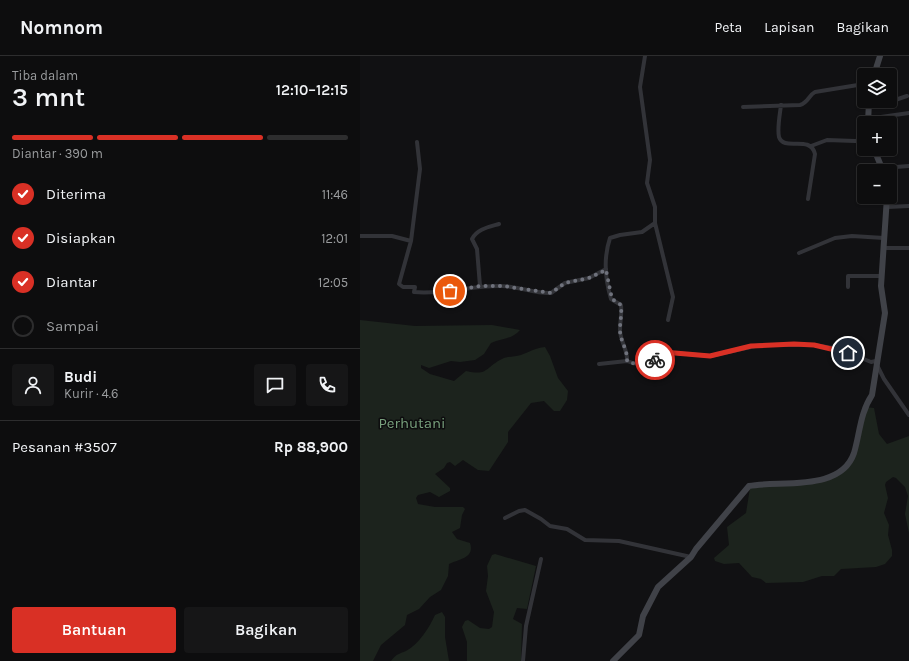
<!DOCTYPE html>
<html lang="id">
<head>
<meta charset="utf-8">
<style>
  body { margin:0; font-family:Karla,sans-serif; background:#161617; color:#f1f3f6; height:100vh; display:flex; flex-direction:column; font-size:15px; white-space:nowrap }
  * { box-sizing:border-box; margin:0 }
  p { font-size:13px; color:#9a9c9e }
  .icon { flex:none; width:22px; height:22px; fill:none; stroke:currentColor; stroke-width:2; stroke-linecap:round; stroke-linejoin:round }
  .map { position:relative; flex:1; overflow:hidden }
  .details { display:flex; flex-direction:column; background:#0d0d0e; width:360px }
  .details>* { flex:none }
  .controls { position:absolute; left:497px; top:12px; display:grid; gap:8px }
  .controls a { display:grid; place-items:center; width:40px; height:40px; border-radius:4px; background:#0d0d0e; box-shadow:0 1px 3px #0004,0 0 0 1px #2d2d2e; font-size:20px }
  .pin { position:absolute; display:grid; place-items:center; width:34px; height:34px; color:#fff; margin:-17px; border:2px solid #fff; border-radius:50%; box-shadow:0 1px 4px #0007 }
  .courier { position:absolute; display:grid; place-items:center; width:40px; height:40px; margin:-20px; border:3px solid #d93025; border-radius:50%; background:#fff; color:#222; box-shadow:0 1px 5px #0007 }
  .summary em { font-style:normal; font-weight:600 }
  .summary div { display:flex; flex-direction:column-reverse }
  .summary { display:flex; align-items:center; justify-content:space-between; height:68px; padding:0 12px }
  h1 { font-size:26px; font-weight:600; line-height:30px }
  .bar { display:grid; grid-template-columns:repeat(4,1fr); gap:6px 4px; align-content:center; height:48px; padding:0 12px }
  .bar i { height:5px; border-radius:3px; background:#2d2d2e }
  .bar .active { background:#d93025 }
  .bar p { grid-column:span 4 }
  .line { display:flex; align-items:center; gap:10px; padding:0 12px; border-top:1px solid #2d2d2e }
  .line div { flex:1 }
  .round { display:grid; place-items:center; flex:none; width:42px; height:42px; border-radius:4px; background:#161617 }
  ol { padding:0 12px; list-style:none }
  li { display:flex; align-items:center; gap:12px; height:44px }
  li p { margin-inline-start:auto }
  li .icon { padding:4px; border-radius:50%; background:#d93025; color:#fff; stroke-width:4 }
  li:last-child { color:#9a9c9e }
  li i { width:22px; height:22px; border:2px solid #2d2d2e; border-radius:50% }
  .cta { display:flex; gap:8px; margin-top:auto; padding:8px 12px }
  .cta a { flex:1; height:46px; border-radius:4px; background:#d93025; color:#fff; font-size:16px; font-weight:600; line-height:46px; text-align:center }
  .cta a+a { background:#161617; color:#f1f3f6 }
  header { display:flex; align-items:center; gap:24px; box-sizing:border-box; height:56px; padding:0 20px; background:#0d0d0e; border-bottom:1px solid #2d2d2e }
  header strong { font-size:19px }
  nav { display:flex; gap:22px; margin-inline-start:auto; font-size:14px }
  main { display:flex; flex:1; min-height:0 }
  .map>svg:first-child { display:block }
  .green { fill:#1c231d }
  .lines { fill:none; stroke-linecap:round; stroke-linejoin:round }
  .street { stroke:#323338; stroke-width:4 }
  .secondary { stroke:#404248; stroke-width:6 }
  .done { stroke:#6f727c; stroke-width:4; stroke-dasharray:0 7.2 }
  .route { stroke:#d93025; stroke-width:5 }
  .labels { text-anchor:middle; stroke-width:3; stroke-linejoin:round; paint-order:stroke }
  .park-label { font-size:15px; fill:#78a07d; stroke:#0d0c0e }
</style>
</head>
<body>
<header>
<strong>Nomnom</strong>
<nav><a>Peta</a><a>Lapisan</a><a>Bagikan</a></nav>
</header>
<main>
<section class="details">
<div class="summary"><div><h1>3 mnt</h1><p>Tiba dalam</p></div><em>12:10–12:15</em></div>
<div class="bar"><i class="active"></i><i class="active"></i><i class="active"></i><i></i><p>Diantar · 390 m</p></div>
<ol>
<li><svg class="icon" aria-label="check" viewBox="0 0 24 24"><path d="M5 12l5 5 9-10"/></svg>Diterima<p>11:46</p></li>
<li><svg class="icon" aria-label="check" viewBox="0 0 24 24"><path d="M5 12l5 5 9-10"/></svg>Disiapkan<p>12:01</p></li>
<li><svg class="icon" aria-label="check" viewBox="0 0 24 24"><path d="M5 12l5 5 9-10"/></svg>Diantar<p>12:05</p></li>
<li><i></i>Sampai</li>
</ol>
<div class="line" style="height:72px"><a class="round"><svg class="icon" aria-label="person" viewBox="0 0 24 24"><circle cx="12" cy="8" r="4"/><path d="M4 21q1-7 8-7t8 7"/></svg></a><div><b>Budi</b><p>Kurir · 4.6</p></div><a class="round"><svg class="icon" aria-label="chat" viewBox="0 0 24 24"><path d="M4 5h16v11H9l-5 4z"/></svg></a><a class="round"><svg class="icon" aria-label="phone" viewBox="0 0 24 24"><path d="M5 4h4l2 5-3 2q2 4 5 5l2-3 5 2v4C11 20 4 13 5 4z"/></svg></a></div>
<div class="line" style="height:52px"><div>Pesanan #3507</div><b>Rp 88,900</b></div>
<div class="cta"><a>Bantuan</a><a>Bagikan</a></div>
</section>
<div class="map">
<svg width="549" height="605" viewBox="0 0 549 605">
  <rect width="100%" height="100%" fill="#111113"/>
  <path class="green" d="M 0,264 L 55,270 L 132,269 L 160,274 C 151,284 142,282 131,287 L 124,298 L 115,304 L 100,306 L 91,305 L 69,312 L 61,309 L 61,312 L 70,318 L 94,325 L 106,315 C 129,320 124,312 142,303 C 148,300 155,301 161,299 C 169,296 175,292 185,291 L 190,300 L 198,322 L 208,335 L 207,344 L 200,355 L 194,355 L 184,345 L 171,347 L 148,376 L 148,386 L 129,415 L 118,414 L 103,404 L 95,410 L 90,406 L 87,407 L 84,412 L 75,418 L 90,432 L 90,435 L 79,441 L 70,436 L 58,439 L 56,442 L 58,448 L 75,451 L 103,451 L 105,453 L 102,459 L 100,472 L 92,476 L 97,483 L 110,487 C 115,502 99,503 89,508 L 88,520 L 81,534 L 70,541 L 59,553 L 47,559 L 45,569 L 21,589 L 13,605 L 0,605 Z
    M 506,351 L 514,352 L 519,378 L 527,388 L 549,380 L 549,477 L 545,458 L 548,440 L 545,431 L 536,422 L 533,421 L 526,426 L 525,429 L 528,442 L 524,457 L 529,469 L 528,479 L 532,494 L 532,500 L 525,508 L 516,511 L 481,513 L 474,520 L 462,520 L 443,526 L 406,527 L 401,523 L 392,521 L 379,507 L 364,508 L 355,505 L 354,502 L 369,489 L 367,471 L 386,457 L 390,432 L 470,423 L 481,418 L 488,410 Z
    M 135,498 L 176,510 L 167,553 L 157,552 L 153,563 L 162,568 L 161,605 L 107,605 L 107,586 L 102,571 L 105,565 L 108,564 L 120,572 L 129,573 L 132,571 L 134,556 L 126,535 L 128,520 L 127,510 L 132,499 Z
    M 82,556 L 85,561 L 85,581 L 89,605 L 31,605 C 36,598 39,598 46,595 C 59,588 69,572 75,559 Z"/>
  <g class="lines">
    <path class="street" d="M 285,0 L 280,31 L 290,104 L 287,127 L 295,151 L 295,167 L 313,241 L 308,264
      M 509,46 L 529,46 L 547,40
      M 421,49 C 420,58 417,72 419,81 C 424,96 450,78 455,98 L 448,143
      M 383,51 L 440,49 C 448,47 449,39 455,36 L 504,28
      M 507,63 L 549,57
      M 57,86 L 60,113 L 51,185 L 39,228 L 43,231 L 55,231 L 54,236 C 84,239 112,229 142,230 C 158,230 175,238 191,237 L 205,227 L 229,222 L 246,213
      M 451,90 L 467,84 L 495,85 L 504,84
      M 522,112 L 549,110
      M 527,151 L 549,150
      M 0,180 L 32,180 L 51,185
      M 523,192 L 549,192
      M 439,197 L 475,182 L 492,180 L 524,182
      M 120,230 L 117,193 L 112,183 C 117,173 129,171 139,168
      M 488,231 L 488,220 L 522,220
      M 267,305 C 274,308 286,311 293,306 C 297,303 299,298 303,296 L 350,300 L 400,289 L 454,289 L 479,293 L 511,306 L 516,305
      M 239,308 L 267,305 C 268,294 260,285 260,274 C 260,265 262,259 261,249 L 251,243 C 245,223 243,203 250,182 L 260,179 L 282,176 L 295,167
      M 517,309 L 524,323 L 549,359
      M 145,462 L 159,455 L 165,454 L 181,463 L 190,470 L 207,473 L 225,484 L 259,485 L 331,501
      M 163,605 L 166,570 L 181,503"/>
    <path class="secondary" d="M 514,19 L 520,0
      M 508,67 L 509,45
      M 514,93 L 523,115
      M 253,605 L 279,579 L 283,560 L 298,531 L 331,501 L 336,493 L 389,430 C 421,424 481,436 494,397 C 500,377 500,357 512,339 L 525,257 L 521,230 L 527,141"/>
  </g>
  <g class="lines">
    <path class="done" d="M 90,235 L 120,230 L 143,230 L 191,237 L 205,227 L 229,222 L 246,214 L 252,243 L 261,249 C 262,259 260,265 260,274 C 260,285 268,294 267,305 C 275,309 288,311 295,304"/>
    <path class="route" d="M 295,304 L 303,296 L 350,300 L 391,290 L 434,288 L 454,289 L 488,297"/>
  </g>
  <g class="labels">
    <g class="park-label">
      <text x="52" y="372">Perhutani</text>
    </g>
  </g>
</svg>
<div class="controls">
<a><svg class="icon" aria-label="layers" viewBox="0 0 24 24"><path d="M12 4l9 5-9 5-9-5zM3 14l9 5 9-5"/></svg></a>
<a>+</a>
<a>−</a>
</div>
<div class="pin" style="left:90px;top:235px;background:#ea580c"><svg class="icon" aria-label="bag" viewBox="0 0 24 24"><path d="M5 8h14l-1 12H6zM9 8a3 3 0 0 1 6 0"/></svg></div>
<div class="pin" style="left:488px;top:297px;background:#1f2937"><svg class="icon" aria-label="home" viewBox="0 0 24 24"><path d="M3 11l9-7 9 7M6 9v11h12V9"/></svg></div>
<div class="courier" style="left:295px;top:304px"><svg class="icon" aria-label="bike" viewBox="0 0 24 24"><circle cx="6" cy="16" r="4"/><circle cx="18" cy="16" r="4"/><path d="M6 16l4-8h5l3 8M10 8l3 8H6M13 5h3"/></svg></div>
</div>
</main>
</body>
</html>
